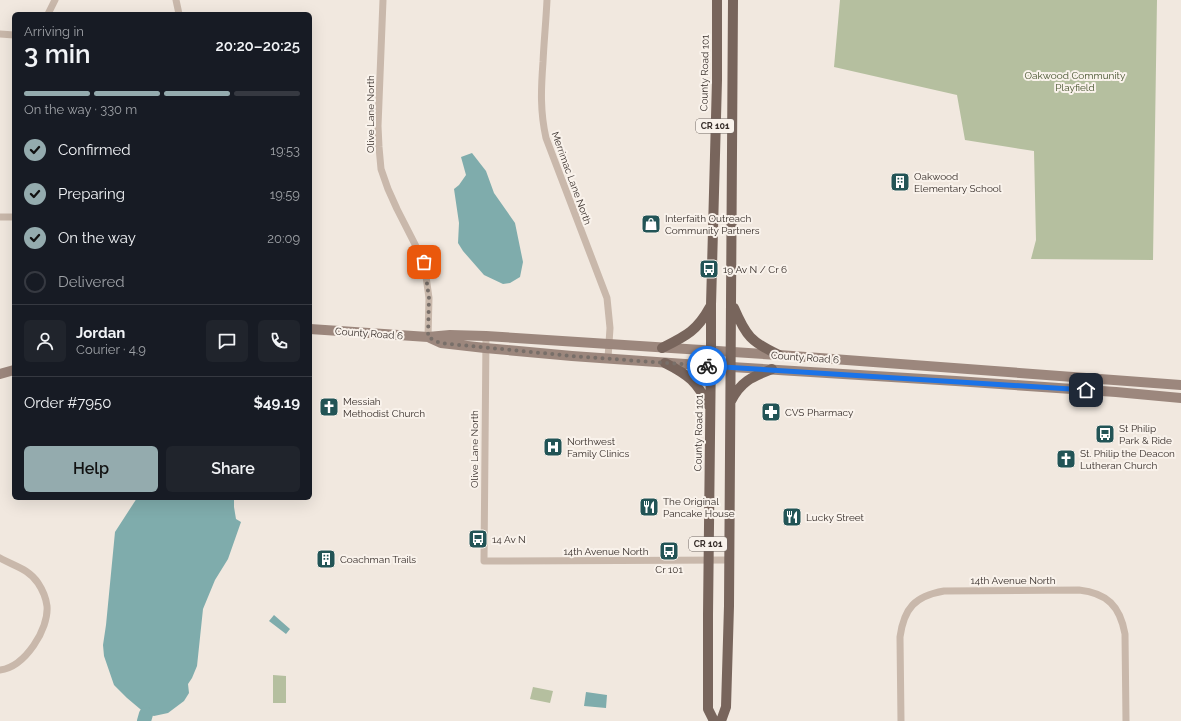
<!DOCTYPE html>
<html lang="en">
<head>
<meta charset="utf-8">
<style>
  body { margin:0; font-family:Raleway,sans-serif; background:#20242c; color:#f1f3f6; height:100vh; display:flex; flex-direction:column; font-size:15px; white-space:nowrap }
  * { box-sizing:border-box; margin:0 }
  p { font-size:13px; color:#9ea1a6 }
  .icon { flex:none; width:22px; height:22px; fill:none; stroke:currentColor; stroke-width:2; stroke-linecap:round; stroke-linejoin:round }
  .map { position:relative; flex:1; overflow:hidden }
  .side { position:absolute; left:12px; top:12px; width:300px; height:488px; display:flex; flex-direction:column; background:#171b24; border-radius:6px; box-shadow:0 4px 16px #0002 }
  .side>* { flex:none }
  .pin { position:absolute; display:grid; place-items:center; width:34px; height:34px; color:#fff; margin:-17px; border-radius:8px; box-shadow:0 2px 6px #0006 }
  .courier { position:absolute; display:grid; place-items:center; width:40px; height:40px; margin:-20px; border:3px solid #1a73e8; border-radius:50%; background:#fff; color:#222; box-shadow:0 1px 5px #0007 }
  .overview em { font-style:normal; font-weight:600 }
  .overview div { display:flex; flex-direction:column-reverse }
  .overview { display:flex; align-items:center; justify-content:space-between; height:68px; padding:0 12px }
  h1 { font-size:26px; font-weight:600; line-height:30px }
  .bar { display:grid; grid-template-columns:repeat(4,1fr); gap:6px 4px; align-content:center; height:48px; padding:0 12px }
  .bar i { height:5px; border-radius:3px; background:#363941 }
  .bar .selected { background:#94abae }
  .bar p { grid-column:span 4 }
  .line { display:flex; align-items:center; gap:10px; padding:0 12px; border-top:1px solid #363941 }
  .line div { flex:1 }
  .round { display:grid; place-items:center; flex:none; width:42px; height:42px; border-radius:6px; background:#20242c }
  ol { padding:0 12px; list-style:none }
  li { display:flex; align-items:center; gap:12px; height:44px }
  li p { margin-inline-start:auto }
  li .icon { padding:4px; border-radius:50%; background:#94abae; color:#111; stroke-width:4 }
  li:last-child { color:#9ea1a6 }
  li i { width:22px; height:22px; border:2px solid #363941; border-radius:50% }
  .action { display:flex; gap:8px; margin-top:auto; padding:8px 12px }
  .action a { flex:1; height:46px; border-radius:6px; background:#94abae; color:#111; font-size:16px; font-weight:600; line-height:46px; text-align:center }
  .action a+a { background:#20242c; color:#f1f3f6 }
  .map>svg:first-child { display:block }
  .green { fill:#b5bf9f }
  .water { fill:#7facac }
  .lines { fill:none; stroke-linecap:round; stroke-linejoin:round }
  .river { stroke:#7facac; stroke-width:14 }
  .street { stroke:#c9b8ab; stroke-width:7 }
  .secondary { stroke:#9c877d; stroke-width:10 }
  .primary { stroke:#78655c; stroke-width:10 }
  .done { stroke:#786f69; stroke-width:4; stroke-dasharray:0 7.2 }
  .route { stroke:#1a73e8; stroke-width:5 }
  .labels { text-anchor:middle; stroke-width:4; stroke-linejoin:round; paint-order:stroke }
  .shield { fill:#f9f2eb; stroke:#716964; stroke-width:1 }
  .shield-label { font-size:9px; font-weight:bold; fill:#372e2a }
  .street-label { font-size:10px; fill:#372e2a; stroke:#f9f2eb }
  .park-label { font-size:10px; fill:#47542f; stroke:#f9f2eb }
  .poi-label { font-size:10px; fill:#372e2a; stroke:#f9f2eb; text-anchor:start }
</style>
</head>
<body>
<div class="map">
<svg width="1181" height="721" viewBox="0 0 1181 721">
  <rect width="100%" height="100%" fill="#f1e8df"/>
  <path class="green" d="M 840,0 L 1157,0 L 1153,260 L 1031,259 L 1036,240 L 1034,151 L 965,140 L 957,95 L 834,67 Z
    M 273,675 L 286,676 L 286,703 L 273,703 Z
    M 533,687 L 553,691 L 550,703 L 530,699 Z"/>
  <path class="water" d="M 472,153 L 486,171 L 494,193 L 515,223 L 523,262 L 520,277 L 510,283 L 503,284 L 484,275 L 463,251 L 458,243 L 459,223 L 454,189 L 459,185 L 466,175 L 461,157 Z
    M 137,498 L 236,498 L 234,499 L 234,507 L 236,519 L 241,522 L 228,559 L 215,580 L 203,609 L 197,666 L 192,678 L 188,684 L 189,693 L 184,701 L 168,713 L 154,716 L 146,714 L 127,698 L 114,685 L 104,656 L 103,645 L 106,625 L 115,532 Z
    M 274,615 L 290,629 L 286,634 L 269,621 Z
    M 586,692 L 607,695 L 606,708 L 584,706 Z"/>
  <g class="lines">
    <path class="river" d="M 144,721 L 146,714"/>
    <path class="street" d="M 176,0 L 179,14
      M 383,0 L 378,126 L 379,147 L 381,169 L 388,189 L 397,209 L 424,262 L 429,298 L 428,337
      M 547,0 C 546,21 544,41 543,62 C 541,89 540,111 546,138 L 607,298 L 610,328 L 608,358
      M 48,14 L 55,0
      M 0,34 L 14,35
      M 0,217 L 14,217
      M 486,336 L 484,561 L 729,560
      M 0,558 C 14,566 29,569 38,583 C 42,589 46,598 47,606 C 49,629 25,667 0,670
      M 901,721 L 900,637 C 904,608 915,596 944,591 L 1079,590 C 1107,593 1120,606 1125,634 L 1126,721"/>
    <path class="secondary" d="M 310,329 L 428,337 L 450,335 L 486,336 L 779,355 L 1181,385
      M 430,338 L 441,343 L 485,348 L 572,356 L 699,365 L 956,381 L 1116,392 L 1181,398
      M 0,374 L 14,370"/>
    <path class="primary" d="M 734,308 C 746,336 751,342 779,355
      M 662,348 C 686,336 697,331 710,307
      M 665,363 C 689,375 697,382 709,406
      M 731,401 C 741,381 752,377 772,369
      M 714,721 L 708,709 L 708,614 L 711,350 L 711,305 L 717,80 L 717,0
      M 721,721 L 726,707 L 729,606 L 733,0"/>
  </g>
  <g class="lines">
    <path class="done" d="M 424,262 L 429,298 L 428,337 L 440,343 L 572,356 L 707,366"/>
    <path class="route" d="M 707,366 L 1086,390"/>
  </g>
  <defs>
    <g id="building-square" transform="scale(1)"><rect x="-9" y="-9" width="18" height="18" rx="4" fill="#225456" stroke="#f9f2eb"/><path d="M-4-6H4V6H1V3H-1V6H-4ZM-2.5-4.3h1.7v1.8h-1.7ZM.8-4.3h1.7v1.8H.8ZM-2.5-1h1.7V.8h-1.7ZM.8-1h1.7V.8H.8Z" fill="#fff"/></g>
    <g id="shop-square" transform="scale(1)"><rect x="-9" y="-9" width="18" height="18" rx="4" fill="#225456" stroke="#f9f2eb"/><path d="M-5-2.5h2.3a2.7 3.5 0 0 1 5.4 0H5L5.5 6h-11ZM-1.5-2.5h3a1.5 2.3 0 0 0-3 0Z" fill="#fff"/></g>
    <g id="bus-square" transform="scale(1)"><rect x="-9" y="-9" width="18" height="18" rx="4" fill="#225456" stroke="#f9f2eb"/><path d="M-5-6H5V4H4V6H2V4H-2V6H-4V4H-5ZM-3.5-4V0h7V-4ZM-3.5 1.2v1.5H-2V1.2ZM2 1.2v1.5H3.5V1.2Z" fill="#fff"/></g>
    <g id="church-square" transform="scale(1)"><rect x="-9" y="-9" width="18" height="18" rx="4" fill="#225456" stroke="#f9f2eb"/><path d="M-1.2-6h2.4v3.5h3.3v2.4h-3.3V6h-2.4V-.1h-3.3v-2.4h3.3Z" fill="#fff"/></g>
    <g id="pharmacy-square" transform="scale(1)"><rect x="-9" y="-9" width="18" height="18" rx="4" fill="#225456" stroke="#f9f2eb"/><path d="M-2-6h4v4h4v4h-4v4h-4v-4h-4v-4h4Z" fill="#fff"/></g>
    <g id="hospital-square" transform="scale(1)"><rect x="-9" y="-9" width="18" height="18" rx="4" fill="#225456" stroke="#f9f2eb"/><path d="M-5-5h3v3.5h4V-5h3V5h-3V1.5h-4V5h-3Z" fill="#fff"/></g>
    <g id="restaurant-square" transform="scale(1)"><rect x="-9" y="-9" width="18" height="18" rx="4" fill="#225456" stroke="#f9f2eb"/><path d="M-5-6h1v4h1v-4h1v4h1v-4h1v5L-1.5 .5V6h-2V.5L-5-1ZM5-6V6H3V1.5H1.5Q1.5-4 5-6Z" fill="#fff"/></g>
  </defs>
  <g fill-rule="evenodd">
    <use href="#building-square" x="900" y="182"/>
    <use href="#shop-square" x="651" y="224"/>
    <use href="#bus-square" x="709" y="269"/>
    <use href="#church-square" x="329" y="407"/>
    <use href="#pharmacy-square" x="771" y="412"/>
    <use href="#bus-square" x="1105" y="434"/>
    <use href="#hospital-square" x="553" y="447"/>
    <use href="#church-square" x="1066" y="459"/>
    <use href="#restaurant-square" x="649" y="507"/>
    <use href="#restaurant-square" x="792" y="517"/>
    <use href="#bus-square" x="478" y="539"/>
    <use href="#bus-square" x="669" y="551"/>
    <use href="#building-square" x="326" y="559"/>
  </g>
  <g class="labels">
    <g class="shield">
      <rect x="696" y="119" width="38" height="14" rx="3"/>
      <rect x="689" y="537" width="38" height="14" rx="3"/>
    </g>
    <g class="shield-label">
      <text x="715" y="129">CR 101</text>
      <text x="708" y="547">CR 101</text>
    </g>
    <g class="street-label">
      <text transform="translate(704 73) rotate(-89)" y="4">County Road 101</text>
      <text transform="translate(370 114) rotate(-90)" y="4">Olive Lane North</text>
      <text transform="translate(572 178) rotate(70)" y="4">Merrimac Lane North</text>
      <text transform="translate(369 333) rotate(4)" y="4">County Road 6</text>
      <text transform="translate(805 357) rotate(4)" y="4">County Road 6</text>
      <text transform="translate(698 433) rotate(-89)" y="4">County Road 101</text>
      <text transform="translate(474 449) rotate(-90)" y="4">Olive Lane North</text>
      <text x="606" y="555">14th Avenue North</text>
      <text x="1013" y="584">14th Avenue North</text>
    </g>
    <g class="park-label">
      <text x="1075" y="79">Oakwood Community<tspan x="1075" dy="12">Playfield</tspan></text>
    </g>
    <g class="poi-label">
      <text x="914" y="180">Oakwood<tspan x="914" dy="12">Elementary School</tspan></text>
      <text x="665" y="222">Interfaith Outreach<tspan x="665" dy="12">Community Partners</tspan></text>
      <text x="723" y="273">19 Av N / Cr 6</text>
      <text x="343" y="405">Messiah<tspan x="343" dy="12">Methodist Church</tspan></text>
      <text x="785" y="416">CVS Pharmacy</text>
      <text x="1119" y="432">St Philip<tspan x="1119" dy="12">Park &amp; Ride</tspan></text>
      <text x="567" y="445">Northwest<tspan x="567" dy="12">Family Clinics</tspan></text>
      <text x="1080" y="457">St. Philip the Deacon<tspan x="1080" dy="12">Lutheran Church</tspan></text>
      <text x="663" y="505">The Original<tspan x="663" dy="12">Pancake House</tspan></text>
      <text x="806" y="521">Lucky Street</text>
      <text x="492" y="543">14 Av N</text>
      <text x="340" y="563">Coachman Trails</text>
      <text x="669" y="573" text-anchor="middle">Cr 101</text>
    </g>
  </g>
</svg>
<div class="pin" style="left:424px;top:262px;background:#ea580c"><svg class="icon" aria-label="bag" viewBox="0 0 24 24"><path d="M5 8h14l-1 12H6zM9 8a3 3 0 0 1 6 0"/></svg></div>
<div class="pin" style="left:1086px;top:390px;background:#1f2937"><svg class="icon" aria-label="home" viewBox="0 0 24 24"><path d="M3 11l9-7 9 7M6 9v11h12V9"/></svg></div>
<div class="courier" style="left:707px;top:366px"><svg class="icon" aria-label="bike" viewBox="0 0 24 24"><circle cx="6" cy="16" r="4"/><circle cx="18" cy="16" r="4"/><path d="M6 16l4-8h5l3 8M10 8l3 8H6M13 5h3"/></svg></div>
<section class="side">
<div class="overview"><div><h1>3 min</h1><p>Arriving in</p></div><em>20:20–20:25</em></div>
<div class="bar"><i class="selected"></i><i class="selected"></i><i class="selected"></i><i></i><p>On the way · 330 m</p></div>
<ol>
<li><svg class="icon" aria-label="check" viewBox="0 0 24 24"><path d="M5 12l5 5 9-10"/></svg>Confirmed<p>19:53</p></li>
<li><svg class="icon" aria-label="check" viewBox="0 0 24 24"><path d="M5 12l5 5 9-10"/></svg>Preparing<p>19:59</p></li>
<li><svg class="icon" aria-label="check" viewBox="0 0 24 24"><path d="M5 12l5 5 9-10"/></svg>On the way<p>20:09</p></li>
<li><i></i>Delivered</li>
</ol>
<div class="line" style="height:72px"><a class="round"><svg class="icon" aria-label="person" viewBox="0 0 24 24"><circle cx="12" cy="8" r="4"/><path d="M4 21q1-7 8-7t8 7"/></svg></a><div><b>Jordan</b><p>Courier · 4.9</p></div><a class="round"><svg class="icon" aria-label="chat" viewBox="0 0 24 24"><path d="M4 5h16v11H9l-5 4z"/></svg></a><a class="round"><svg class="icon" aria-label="phone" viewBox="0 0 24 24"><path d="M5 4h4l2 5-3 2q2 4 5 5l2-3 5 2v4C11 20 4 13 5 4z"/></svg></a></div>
<div class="line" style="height:52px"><div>Order #7950</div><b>$49.19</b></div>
<div class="action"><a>Help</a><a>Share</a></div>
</section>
</div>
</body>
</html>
